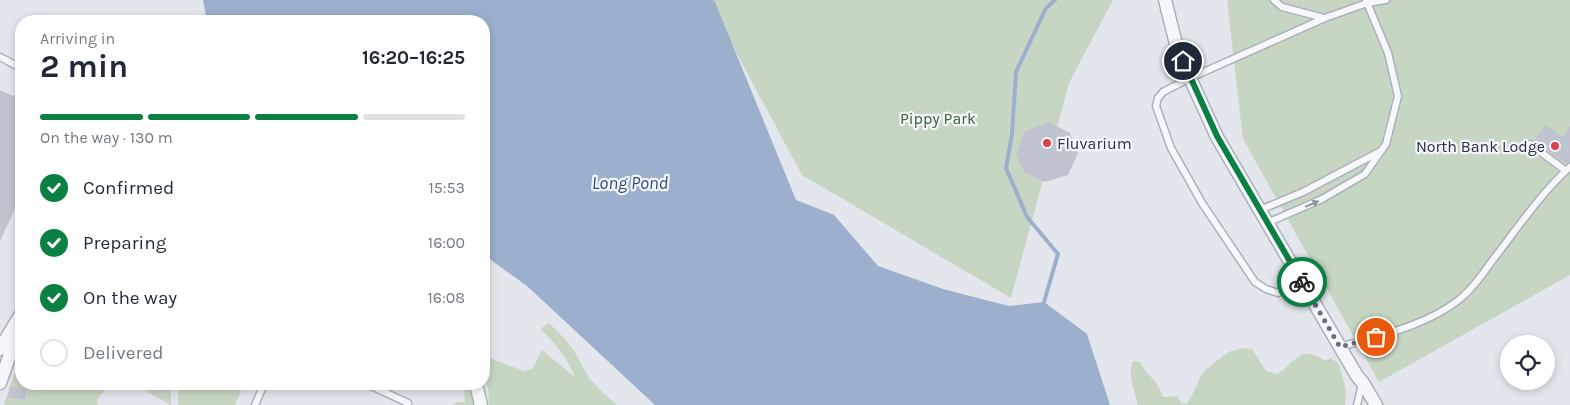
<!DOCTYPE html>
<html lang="en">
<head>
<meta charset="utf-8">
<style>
  body { margin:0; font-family:Karla,sans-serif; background:#f6f6f7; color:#1f2937; height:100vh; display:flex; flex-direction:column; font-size:19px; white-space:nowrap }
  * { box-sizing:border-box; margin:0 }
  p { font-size:16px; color:#747a83 }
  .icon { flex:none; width:28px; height:28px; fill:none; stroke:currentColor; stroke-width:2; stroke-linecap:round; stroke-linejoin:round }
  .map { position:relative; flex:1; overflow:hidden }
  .sheet { position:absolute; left:15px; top:15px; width:475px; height:375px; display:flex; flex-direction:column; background:#fff; border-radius:20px; box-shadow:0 2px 8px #0003 }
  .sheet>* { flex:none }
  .tools { position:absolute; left:1500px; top:335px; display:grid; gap:10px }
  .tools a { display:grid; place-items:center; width:55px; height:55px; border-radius:50%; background:#fff; box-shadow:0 2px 8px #0003; font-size:25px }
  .pin { position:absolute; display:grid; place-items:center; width:42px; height:42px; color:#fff; margin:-21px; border:2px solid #fff; border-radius:50%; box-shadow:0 1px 5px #0007 }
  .courier { position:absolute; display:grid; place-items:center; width:50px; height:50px; margin:-25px; border:4px solid #0b8043; border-radius:50%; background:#fff; color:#222; box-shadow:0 1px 6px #0007 }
  .overview em { font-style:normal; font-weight:700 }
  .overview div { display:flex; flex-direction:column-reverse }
  .overview { display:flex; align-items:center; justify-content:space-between; height:85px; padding:0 25px }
  h1 { font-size:32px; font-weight:700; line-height:38px }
  .bar { display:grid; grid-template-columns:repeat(4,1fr); gap:8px 5px; align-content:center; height:60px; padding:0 25px }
  .bar i { height:6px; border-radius:4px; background:#e0e1e3 }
  .bar .current { background:#0b8043 }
  .bar p { grid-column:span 4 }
  ol { padding:0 25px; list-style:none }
  li { display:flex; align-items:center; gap:15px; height:55px }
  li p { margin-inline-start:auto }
  li .icon { padding:5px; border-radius:50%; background:#0b8043; color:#fff; stroke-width:4 }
  li:last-child { color:#747a83 }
  li i { width:28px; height:28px; border:2px solid #e0e1e3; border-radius:50% }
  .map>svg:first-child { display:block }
  .green { fill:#c7d6c3; fill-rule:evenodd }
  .water { fill:#9cb0cd }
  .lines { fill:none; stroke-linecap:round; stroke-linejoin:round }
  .stream { stroke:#9cb0cd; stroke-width:4 }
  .building { fill:#c0c4cf }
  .lane-casing { stroke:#abb0ba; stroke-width:9 }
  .street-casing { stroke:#abb0ba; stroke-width:15 }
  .lane { stroke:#f6f7fa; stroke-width:6 }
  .street { stroke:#f6f7fa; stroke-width:12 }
  .oneway { fill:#9094a0 }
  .done { stroke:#6a707f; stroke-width:5; stroke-dasharray:0 9 }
  .route { stroke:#0b8043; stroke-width:6 }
  .poi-dot { fill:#d6434c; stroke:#f3f5f9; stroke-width:2 }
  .labels { text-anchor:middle; stroke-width:4.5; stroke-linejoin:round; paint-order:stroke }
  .park-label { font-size:16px; fill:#3a6236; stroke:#f3f5f9 }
  .poi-label { font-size:16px; fill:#293145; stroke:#f3f5f9; text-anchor:start }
  .water-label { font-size:18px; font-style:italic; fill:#314c7c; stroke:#f3f5f9 }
</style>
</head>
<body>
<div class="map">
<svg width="1570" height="405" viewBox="0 0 1570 405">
  <rect width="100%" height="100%" fill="#e3e6ec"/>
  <path class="green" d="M 708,0 L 1113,0 L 1069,83 L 1011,298 L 802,175 Z
    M 1227,0 L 1570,0 L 1570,275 L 1379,382 L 1243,139 Z
    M 549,323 L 566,340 L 574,351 L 589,378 L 604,394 L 617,405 L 489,405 L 488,388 L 484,377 L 484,356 L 524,371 L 532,369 L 542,350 L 576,378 C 567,359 556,343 540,329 Z
    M 1243,348 L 1252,349 L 1266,371 L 1276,374 C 1296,365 1298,342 1325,361 L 1331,358 L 1339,364 L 1346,390 L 1345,405 L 1138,405 C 1135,392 1127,374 1133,361 L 1140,362 L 1146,372 L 1155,381 L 1163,397 L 1177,396 L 1182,404 L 1187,403 C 1194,394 1197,383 1202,374 C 1205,370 1226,353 1231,351 C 1235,350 1239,349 1243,348 Z
    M 21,357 L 21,384 L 114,384 C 107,387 99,394 97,403 L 98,405 L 5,405 L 4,403 ZM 10,386 L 27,389 L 25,400 L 9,398 Z
    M 123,384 L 169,384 L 171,393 L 171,405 L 144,390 L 128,389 Z
    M 176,384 L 244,384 L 235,405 L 178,405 L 178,393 Z
    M 462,384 L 469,384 L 472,390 L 475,405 L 453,405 L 456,402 L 465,402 L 464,387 Z"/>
  <path class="water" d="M 203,0 L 713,0 L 715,2 L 796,200 L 834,215 L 878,266 L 943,289 L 1009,306 L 1044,302 L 1087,334 L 1110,405 L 655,405 L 527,286 L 484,255 L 484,21 L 207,21 Z"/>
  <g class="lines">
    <path class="stream" d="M 1044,302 L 1058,254 L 1027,217 L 1006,168 L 1012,134 L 1016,72 L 1046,8 L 1055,0"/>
  </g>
  <path class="building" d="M 0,90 L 13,96 L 14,95 L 21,98 L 21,196 L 0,241 Z
    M 1049,122 L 1070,133 L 1078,153 L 1068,175 L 1045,182 L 1025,173 L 1016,154 L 1025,131 Z
    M 1546,125 L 1563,137 L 1570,126 L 1570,162 L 1566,164 L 1534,141 Z
    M 10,386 L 27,389 L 25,400 L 8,398 Z"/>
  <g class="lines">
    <g class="lane-casing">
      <path id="lane" d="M 1274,0 L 1282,7 L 1324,18
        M 0,57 L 21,68
        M 1530,144 L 1566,171
        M 1260,210 L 1303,192 L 1379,152
        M 1267,223 L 1322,199 L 1365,174 L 1386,144 L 1398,96 L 1388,53 L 1366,0
        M 1301,281 L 1278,293 L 1266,289 L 1255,282 L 1202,203 L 1171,148 L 1156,106 L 1158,98 L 1163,92 L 1190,78 L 1325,18 L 1367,3 L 1386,0
        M 1340,347 C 1379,336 1428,325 1460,299 C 1472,289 1483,274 1492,261 C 1517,229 1540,194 1570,167
        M 367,384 L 408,403 L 407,405
        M 255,405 L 264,384
        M 1357,405 L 1362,384"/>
    </g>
    <g class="street-casing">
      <path id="street" d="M 1165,0 L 1176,44 L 1190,78 L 1217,137 L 1357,376 L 1363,383 L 1376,405
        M 0,349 L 21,314
        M 0,383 L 21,323
        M 476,384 L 481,405"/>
    </g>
    <use href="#lane" class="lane"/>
    <use href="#street" class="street"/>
  </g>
  <defs><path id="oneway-solid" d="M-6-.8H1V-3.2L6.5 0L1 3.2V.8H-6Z" transform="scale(1.25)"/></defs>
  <use class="oneway" href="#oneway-solid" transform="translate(1312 204) rotate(-23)"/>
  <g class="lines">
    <path class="done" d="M 1302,282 L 1340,347 L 1376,337"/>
    <path class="route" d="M 1183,61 L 1217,136 L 1302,282"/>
  </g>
  <g class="poi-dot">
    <circle cx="1047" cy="143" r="5"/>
    <circle cx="1555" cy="146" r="5"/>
  </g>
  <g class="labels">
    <g class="park-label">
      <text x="938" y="124">Pippy Park</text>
    </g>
    <g class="poi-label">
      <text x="1057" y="149">Fluvarium</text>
      <text x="1545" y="152" text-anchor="end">North Bank Lodge</text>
    </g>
    <g class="water-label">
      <text x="630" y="189">Long Pond</text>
    </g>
  </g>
</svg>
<div class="tools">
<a><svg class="icon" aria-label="locate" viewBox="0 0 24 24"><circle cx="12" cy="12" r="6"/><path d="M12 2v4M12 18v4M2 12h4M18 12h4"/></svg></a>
</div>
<div class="pin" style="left:1376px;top:337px;background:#ea580c"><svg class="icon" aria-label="bag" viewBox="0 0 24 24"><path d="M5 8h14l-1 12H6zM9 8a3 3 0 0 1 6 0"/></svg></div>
<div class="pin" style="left:1183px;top:61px;background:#1f2937"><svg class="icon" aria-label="home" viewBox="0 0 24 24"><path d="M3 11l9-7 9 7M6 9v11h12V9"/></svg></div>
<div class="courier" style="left:1302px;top:282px"><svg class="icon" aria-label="bike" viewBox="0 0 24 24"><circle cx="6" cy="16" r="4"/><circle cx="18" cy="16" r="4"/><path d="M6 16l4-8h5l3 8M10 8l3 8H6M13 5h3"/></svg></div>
<section class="sheet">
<div class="overview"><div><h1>2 min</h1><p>Arriving in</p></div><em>16:20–16:25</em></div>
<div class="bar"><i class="current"></i><i class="current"></i><i class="current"></i><i></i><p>On the way · 130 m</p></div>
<ol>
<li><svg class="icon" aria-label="check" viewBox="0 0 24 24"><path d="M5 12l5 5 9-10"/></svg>Confirmed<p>15:53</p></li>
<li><svg class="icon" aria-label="check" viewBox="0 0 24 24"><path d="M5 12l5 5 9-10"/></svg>Preparing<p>16:00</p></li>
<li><svg class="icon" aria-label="check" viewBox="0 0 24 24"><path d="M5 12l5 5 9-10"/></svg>On the way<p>16:08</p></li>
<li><i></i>Delivered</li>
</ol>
</section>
</div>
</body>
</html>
